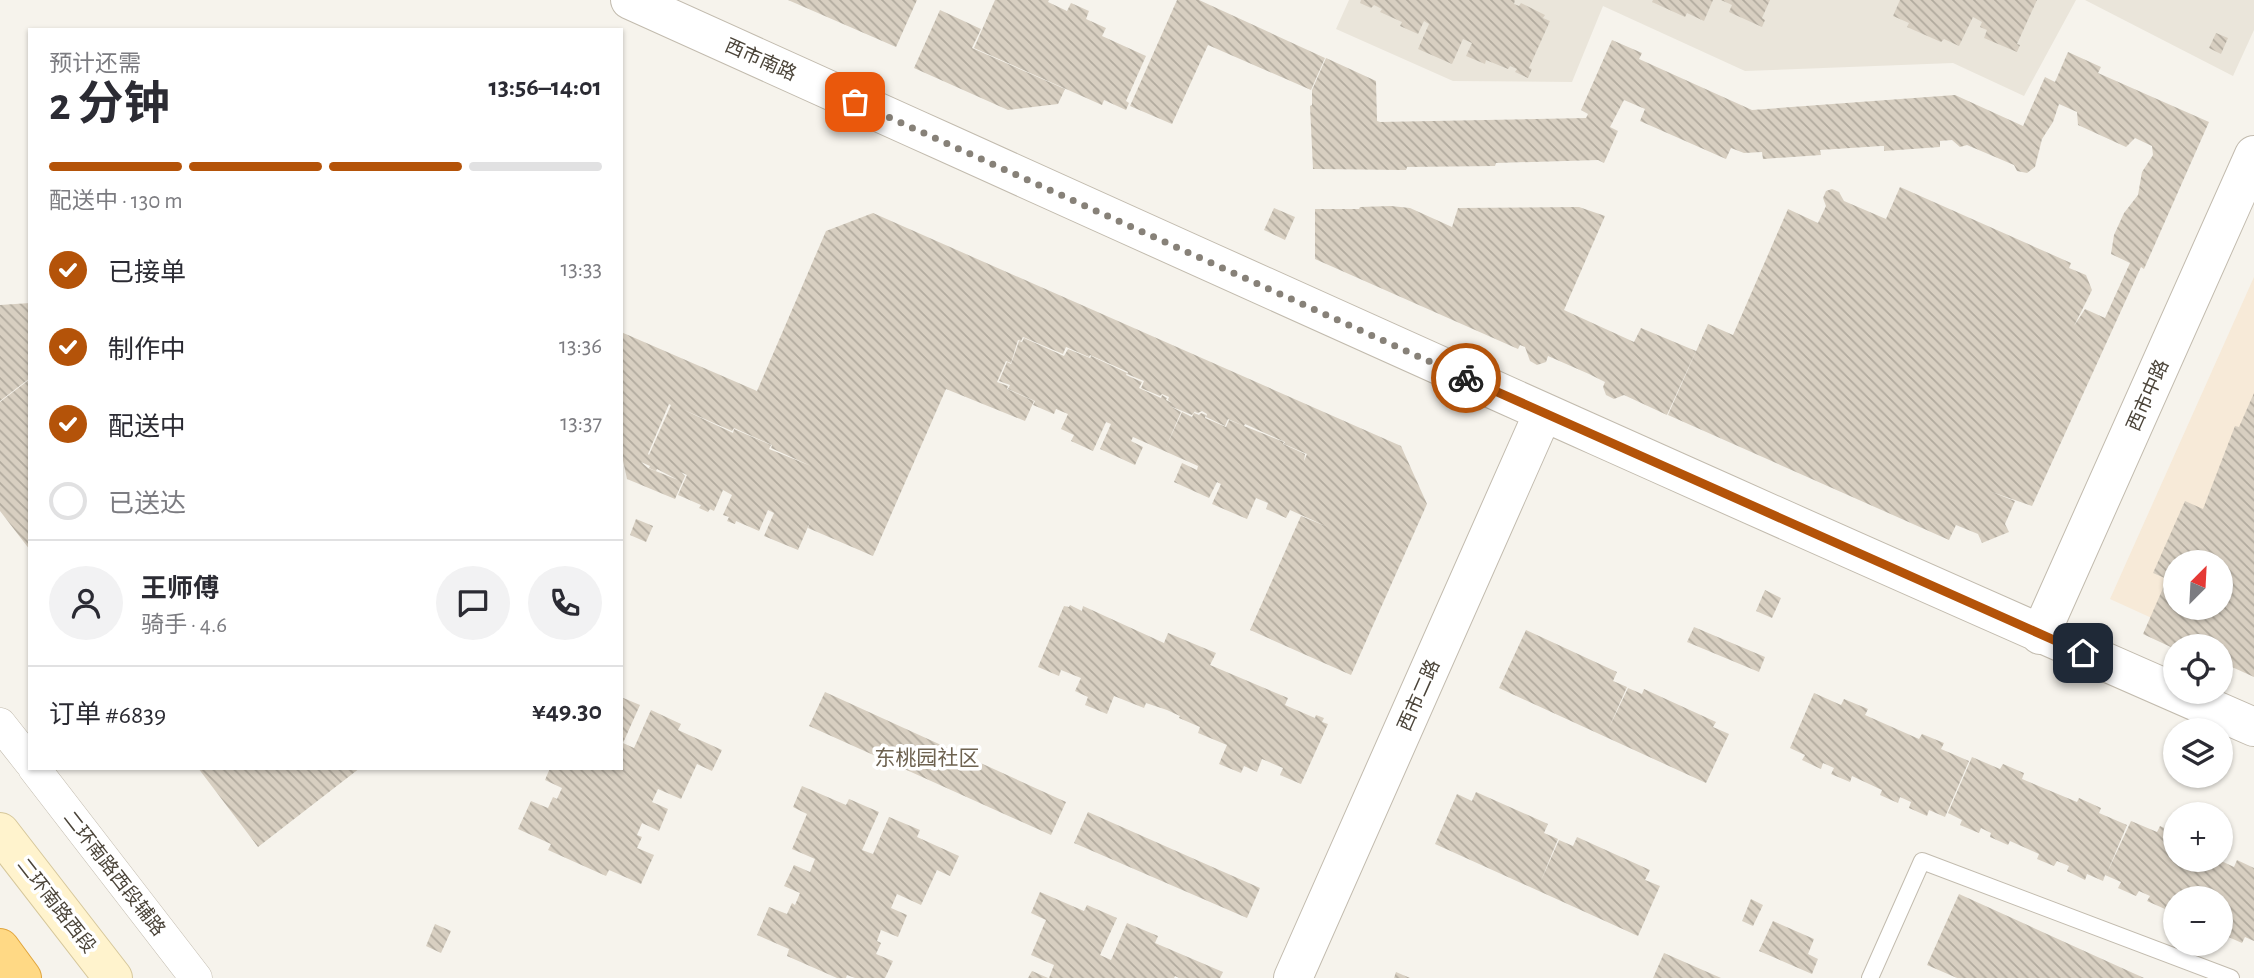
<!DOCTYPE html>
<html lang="zh">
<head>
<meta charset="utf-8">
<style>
  body { margin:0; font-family:"Alegreya Sans","Noto Sans SC",sans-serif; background:#f2f2f3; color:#2b2b33; height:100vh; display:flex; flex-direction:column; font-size:26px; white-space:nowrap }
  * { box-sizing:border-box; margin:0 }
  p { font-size:23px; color:#7c7c81 }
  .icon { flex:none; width:38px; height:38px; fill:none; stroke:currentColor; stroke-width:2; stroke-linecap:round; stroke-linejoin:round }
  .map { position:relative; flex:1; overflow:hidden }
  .side { position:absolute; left:28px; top:28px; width:595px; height:742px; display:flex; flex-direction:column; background:#fff; border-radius:0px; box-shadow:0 2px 5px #0004 }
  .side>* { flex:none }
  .needle { width:46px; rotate:24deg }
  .buttons { position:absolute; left:2163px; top:550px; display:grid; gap:14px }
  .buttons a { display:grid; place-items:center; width:70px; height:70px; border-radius:50%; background:#fff; box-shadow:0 2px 5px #0004; font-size:35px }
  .pin { position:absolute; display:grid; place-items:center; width:60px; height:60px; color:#fff; margin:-30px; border-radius:14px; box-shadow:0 4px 10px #0006 }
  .courier { position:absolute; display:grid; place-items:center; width:70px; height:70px; margin:-35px; border:5px solid #b45309; border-radius:50%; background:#fff; color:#222; box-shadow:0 2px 9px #0007 }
  .summary em { font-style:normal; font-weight:700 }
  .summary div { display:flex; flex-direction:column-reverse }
  .summary { display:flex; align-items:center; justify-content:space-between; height:119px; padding:0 21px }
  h1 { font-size:46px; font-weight:700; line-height:52px }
  .bar { display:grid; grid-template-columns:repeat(4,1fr); gap:10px 7px; align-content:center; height:84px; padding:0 21px }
  .bar i { height:9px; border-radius:5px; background:#e1e1e2 }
  .bar .current { background:#b45309 }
  .bar p { grid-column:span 4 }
  .line { display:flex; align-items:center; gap:18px; padding:0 21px; border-top:2px solid #e1e1e2 }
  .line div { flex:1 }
  .round { display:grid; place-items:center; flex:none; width:74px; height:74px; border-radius:37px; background:#f2f2f3 }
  ol { padding:0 21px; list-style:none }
  li { display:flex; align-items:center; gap:21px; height:77px }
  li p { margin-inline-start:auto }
  li .icon { padding:7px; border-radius:50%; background:#b45309; color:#fff; stroke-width:4 }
  li:last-child { color:#7c7c81 }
  li i { width:38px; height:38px; border:4px solid #e1e1e2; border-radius:50% }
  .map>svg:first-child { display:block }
  .residential { fill:#eae5da }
  .commercial { fill:#f7ead8; fill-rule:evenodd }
  .building { fill:url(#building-back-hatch); fill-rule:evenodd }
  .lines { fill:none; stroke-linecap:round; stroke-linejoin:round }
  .service-casing { stroke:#c2bbae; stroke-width:18 }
  .minor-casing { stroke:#c2bbae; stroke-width:33 }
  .tertiary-casing { stroke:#c2bbae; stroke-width:40 }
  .secondary-casing { stroke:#d6c79b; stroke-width:40 }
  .trunk-casing { stroke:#e0a43c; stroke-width:40 }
  .service { stroke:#fff; stroke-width:16 }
  .minor { stroke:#fff; stroke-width:32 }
  .tertiary { stroke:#fff; stroke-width:38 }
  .secondary { stroke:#fff3cd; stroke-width:38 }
  .trunk { stroke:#ffd985; stroke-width:38 }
  .done { stroke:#878178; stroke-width:7; stroke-dasharray:0 12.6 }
  .route { stroke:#b45309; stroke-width:9 }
  .labels { text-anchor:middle; stroke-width:7; stroke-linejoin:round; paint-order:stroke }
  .street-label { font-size:19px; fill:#4b4439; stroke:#fff }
  .neighbourhood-label { font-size:21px; fill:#6e6250; stroke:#fff }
</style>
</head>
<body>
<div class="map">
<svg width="2254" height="978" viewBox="0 0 2254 978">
  <defs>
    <pattern id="building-back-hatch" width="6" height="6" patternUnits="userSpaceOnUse" patternTransform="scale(1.75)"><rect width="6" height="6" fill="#d8cfc1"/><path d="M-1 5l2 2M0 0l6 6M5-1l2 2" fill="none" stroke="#b1aa9e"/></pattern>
  </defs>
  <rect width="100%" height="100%" fill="#f6f3ec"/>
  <path class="residential" d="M 1349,0 L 2076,0 L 2024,96 L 1953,63 L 1745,71 L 1603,6 L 1572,82 L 1453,81 L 1336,29 Z
    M 2085,0 L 2254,0 L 2254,30 L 2233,76 Z"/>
  <path class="commercial" d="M 2254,277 L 2254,665 L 2221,649 L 2221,646 L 2213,646 L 2110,599 ZM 2175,562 L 2221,562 L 2221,607 L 2175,607 Z"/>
  <path class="building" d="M 788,0 L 917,0 L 896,47 Z
    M 995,0 L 1049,0 L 1048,2 L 1067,11 L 1071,3 L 1089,11 L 1086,19 L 1106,28 L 1102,36 L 1146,56 L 1126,101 L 1129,103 L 1126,110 L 1104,100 L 1102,105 L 974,48 Z
    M 1177,0 L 1199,0 L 1325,58 L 1311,90 L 1208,45 L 1172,124 L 1130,106 Z
    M 1361,0 L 1515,0 L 1514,4 L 1519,6 L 1521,3 L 1545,15 L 1543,18 L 1550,21 L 1529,68 L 1532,69 L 1528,78 L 1515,72 L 1517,69 L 1510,66 L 1508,69 L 1486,60 L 1485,64 L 1466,56 L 1472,43 L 1463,39 L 1452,64 L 1418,49 L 1429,24 L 1424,21 L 1418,34 L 1400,26 L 1402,22 L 1380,12 L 1382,9 L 1374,5 L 1371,8 L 1360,3 Z
    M 1653,0 L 1713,0 L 1704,21 L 1687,13 L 1685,17 L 1652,2 Z
    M 1721,0 L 1770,0 L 1762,18 L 1765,20 L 1762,27 L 1729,12 L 1732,5 Z
    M 1900,0 L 2037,0 L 2017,44 L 2020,45 L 2017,52 L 1984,38 L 1987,30 L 1980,27 L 1982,22 L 1973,17 L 1959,46 L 1944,39 L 1941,42 L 1907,27 L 1909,23 L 1893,16 Z
    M 940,10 L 981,29 L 972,48 L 1065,89 L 1058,104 L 1008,110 L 914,68 Z
    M 2216,33 L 2228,38 L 2221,54 L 2209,48 Z
    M 1612,40 L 1642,53 L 1639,59 L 1752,110 L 1955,95 L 2023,126 L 2045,77 L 2055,82 L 2068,52 L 2101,67 L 2098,73 L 2209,122 L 2144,269 L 2141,267 L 2032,506 L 1989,491 L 2015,501 L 2005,524 L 2009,532 L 1982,543 L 1978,534 L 1956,525 L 1949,540 L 1668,415 L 1708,324 L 1733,335 L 1788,209 L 1818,223 L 1826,206 L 1823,198 L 1826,191 L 1832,189 L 1839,192 L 1844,201 L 1886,219 L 1900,187 L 2071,263 L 2069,268 L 2086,275 L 2092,290 L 2074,326 L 2085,309 L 2105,318 L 2130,263 L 2111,254 L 2114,235 L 2124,213 L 2138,195 L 2142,172 L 2153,155 L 2152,146 L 2135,138 L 2126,147 L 2078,125 L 2077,112 L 2059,104 L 2053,122 L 2042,139 L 2035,167 L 2027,173 L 2017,171 L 2014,165 L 1967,145 L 1960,147 L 1952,140 L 1940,141 L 1940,147 L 1884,151 L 1884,146 L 1881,146 L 1820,150 L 1821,155 L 1763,159 L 1762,152 L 1744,153 L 1731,148 L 1726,159 L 1640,121 L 1645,109 L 1624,100 L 1610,127 L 1618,131 L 1604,163 L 1598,160 L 1496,163 L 1495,166 L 1407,167 L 1406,170 L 1313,169 L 1310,106 L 1312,105 L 1312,90 L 1326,58 L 1376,81 L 1377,121 L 1380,122 L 1586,118 L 1588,114 L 1581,110 Z
    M 1391,206 L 1410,208 L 1452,227 L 1458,208 L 1579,207 L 1605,216 L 1564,310 L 1634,342 L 1641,328 L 1696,351 L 1667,415 L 1624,395 L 1614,399 L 1606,395 L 1603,387 L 1605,382 L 1589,374 L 1548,356 L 1546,362 L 1537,365 L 1530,361 L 1525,347 L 1520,345 L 1518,349 L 1315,259 L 1315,209 L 1359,209 L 1360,207 Z
    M 1274,208 L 1295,217 L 1285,240 L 1264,230 Z
    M 873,213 L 1401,446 L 1427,504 L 1351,675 L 1250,630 L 1301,516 L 1328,527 L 1290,510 L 1286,518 L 1266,509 L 1268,503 L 1256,498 L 1247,519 L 1212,504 L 1221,484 L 1217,482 L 1209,498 L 1174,482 L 1182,463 L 1197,470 L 1198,466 L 1133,437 L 1131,441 L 1143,447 L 1135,465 L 1100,449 L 1111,424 L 1106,422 L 1093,451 L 1071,441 L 1074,435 L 1061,429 L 1068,414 L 1056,409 L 1054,414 L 1033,405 L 1035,401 L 1008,389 L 1010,385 L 999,381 L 1007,362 L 1011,364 L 1019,341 L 1022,342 L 1024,338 L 1064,356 L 1068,349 L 1090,358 L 1091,356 L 1127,373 L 1126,375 L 1142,382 L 1139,388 L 1161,398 L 1162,395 L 1167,398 L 1166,400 L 1172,403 L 1168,400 L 1169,397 L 1162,394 L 1160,396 L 1141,388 L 1144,381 L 1127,374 L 1128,372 L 1090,355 L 1089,357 L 1066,347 L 1063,354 L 1023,337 L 1021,341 L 1018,340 L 1011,363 L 1006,361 L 997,382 L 1008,386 L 1007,389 L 1034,401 L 1025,421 L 946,389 L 873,556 L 808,528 L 811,520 L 798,550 L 764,536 L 774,513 L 768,510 L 759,531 L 736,521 L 735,524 L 727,521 L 729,517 L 723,515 L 732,495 L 723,490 L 714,511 L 710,509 L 708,512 L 699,508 L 701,505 L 678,495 L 687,475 L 681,472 L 685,476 L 675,499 L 627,479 L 621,451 L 621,332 L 757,391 L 826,231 ZM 669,404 L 671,405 L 649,455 L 648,454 ZM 1170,406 L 1192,415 L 1196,410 L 1195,412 L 1198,413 L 1202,411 L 1207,414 L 1206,417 L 1225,426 L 1228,419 L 1244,426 L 1245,424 L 1285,442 L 1284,444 L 1307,454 L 1304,461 L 1305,454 L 1283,444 L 1284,442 L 1229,420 L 1226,427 L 1205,418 L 1206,415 L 1201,413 L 1199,415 L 1194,413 L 1192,417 L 1182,412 L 1166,447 L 1181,412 ZM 682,409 L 732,431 L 734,428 L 772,445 L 771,448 L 811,466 L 769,449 L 771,445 L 734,429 L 733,433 ZM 641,462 L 650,466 L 649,468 L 656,471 L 657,469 L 678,480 L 648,468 Z
    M 30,303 L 30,378 L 0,401 L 0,305 Z
    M 30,379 L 30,550 L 0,511 L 0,402 Z
    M 2254,393 L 2254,677 L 2221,662 L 2221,646 L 2175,646 L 2175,649 L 2143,634 L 2167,579 L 2153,573 L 2185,501 L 2203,509 L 2235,426 L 2239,427 ZM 2175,562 L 2221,562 L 2221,607 L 2175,607 Z
    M 636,519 L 653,526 L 646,542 L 630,535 Z
    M 1765,590 L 1781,598 L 1772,618 L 1756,611 Z
    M 1070,605 L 1082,611 L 1083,606 L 1164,643 L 1168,633 L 1216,653 L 1210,665 L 1288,698 L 1285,705 L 1315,718 L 1316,715 L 1324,718 L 1322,722 L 1328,724 L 1301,784 L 1280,775 L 1283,768 L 1262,759 L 1257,772 L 1244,766 L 1241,773 L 1219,764 L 1227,745 L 1198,733 L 1200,727 L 1179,718 L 1180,716 L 1167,710 L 1146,703 L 1144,708 L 1114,696 L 1107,714 L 1085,705 L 1088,697 L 1075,691 L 1081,678 L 1061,670 L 1059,676 L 1038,667 L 1064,606 L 1069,607 Z
    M 1694,627 L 1765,657 L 1759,672 L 1687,642 Z
    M 1526,630 L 1617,672 L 1613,681 L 1627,687 L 1608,730 L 1628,688 L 1642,694 L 1644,689 L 1716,722 L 1713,727 L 1729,734 L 1706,783 L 1499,688 Z
    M 825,692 L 1066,802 L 1051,835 L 809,726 Z
    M 1814,693 L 1841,705 L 1844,699 L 1868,709 L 1865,715 L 1919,739 L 1922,734 L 1944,743 L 1941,749 L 1969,761 L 1945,817 L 1929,810 L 1927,816 L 1909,808 L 1911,802 L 1900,797 L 1898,803 L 1880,795 L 1882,790 L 1852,776 L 1850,782 L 1831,774 L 1834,768 L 1823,763 L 1821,769 L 1802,760 L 1805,755 L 1790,748 Z
    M 621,697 L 640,705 L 623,743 L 634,748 L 651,710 L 681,724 L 678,730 L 722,750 L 712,771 L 697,764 L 681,799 L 658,789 L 652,802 L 668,809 L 659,831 L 642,823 L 637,835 L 642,837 L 637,848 L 654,855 L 641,884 L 609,870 L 606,876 L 548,850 L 551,844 L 518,829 L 531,801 L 548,808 L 553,797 L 557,799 L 562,788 L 545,780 L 550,768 L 621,768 Z
    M 1972,757 L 2000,769 L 2003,764 L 2024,773 L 2022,779 L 2077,802 L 2079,798 L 2101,808 L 2099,813 L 2127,825 L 2107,873 L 2131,821 L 2157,832 L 2160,826 L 2175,833 L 2175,859 L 2217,859 L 2234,867 L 2237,860 L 2254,868 L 2254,941 L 2245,937 L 2242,943 L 2224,935 L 2227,929 L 2221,926 L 2221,898 L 2175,898 L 2175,906 L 2168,903 L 2165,909 L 2147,901 L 2150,896 L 2139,891 L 2136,896 L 2118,888 L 2121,882 L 2105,875 L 2103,881 L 2087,874 L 2085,880 L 2067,871 L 2069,866 L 2057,861 L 2054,866 L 2037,859 L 2039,854 L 2010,841 L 2008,845 L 1990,837 L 1991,833 L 1981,828 L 1979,833 L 1960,825 L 1962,820 L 1948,813 Z
    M 198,768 L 360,768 L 258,847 Z
    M 802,786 L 846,805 L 849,799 L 879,812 L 862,850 L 873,854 L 889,817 L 920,830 L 917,837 L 959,856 L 950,876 L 937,870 L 921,905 L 897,894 L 891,908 L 907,915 L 898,937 L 881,930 L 877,941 L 881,943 L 876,954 L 893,961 L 885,978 L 855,978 L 847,975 L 846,978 L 837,978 L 787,956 L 789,949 L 757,935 L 769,907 L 787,914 L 792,903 L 795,905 L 800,893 L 784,886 L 794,865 L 810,872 L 815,859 L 792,849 L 807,814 L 793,807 Z
    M 1476,792 L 1548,824 L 1544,833 L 1558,839 L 1540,883 L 1559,840 L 1573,846 L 1577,837 L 1650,870 L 1645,880 L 1660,886 L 1638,936 L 1435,844 L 1457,794 L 1472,801 Z
    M 1088,812 L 1260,888 L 1247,918 L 1074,843 Z
    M 1040,892 L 1084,911 L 1087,905 L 1117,918 L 1100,955 L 1111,960 L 1127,923 L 1158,936 L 1155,943 L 1223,972 L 1220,978 L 1179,978 L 1175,976 L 1174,978 L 1049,978 L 1054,965 L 1031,955 L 1046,920 L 1031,913 Z
    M 1959,894 L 2144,978 L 1957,978 L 1927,965 Z
    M 1751,899 L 1763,905 L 1753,926 L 1742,921 Z
    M 1773,921 L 1814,939 L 1808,954 L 1818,959 L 1812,974 L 1759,951 Z
    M 435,924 L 451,931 L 441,953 L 426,946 Z
    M 1664,953 L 1689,964 L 1721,978 L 1653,978 Z
    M 1032,971 L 1048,978 L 1028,978 Z
    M 1396,972 L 1410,978 L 1394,978 Z"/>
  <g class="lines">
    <g class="service-casing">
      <path id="service" d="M 1870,978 L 1922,861 L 2231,978"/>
    </g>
    <g class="minor-casing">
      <path id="minor" d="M 0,724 L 30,762
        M 34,768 L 196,978"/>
    </g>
    <g class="tertiary-casing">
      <path id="tertiary" d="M 630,0 C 1171,244 1711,490 2254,727
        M 2040,635 L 2254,155
        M 1293,978 L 1543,413"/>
    </g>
    <g class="secondary-casing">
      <path id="secondary" d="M 0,832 L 113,978"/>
    </g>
    <g class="trunk-casing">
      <path id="trunk" d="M 0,948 L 22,978"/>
    </g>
    <use href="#service" class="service"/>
    <use href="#minor" class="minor"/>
    <use href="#tertiary" class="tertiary"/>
    <use href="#secondary" class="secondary"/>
    <use href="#trunk" class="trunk"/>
  </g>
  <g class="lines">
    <path class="done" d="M 855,102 L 1466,378"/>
    <path class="route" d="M 1466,378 L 2083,653"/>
  </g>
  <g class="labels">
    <g class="street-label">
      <text transform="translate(761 59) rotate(24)" y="7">西市南路</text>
      <text transform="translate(2147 395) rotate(-66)" y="7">西市中路</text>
      <text transform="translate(1418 695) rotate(-66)" y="7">西市二路</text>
      <text transform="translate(115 873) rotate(52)" y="7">二环南路西段辅路</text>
      <text transform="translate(57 905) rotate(52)" y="7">二环南路西段</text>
    </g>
    <g class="neighbourhood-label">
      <text x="927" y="765">东桃园社区</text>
    </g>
  </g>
</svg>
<div class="buttons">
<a><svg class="needle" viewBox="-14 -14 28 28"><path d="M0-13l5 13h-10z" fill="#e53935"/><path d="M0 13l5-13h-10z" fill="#7c7c81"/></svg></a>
<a><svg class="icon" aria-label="locate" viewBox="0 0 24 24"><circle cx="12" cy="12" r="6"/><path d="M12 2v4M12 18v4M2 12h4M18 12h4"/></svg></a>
<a><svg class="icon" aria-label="layers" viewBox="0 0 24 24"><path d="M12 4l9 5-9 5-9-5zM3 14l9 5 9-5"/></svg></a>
<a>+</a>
<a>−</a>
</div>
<div class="pin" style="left:855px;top:102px;background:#ea580c"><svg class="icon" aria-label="bag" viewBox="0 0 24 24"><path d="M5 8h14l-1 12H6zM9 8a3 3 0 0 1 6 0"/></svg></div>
<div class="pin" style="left:2083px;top:653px;background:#1f2937"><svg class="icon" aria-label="home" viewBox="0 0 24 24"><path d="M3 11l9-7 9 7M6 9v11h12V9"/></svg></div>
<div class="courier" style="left:1466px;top:378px"><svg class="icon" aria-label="bike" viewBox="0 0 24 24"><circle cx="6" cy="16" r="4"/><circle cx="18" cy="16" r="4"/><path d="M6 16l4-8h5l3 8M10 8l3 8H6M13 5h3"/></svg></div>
<section class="side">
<div class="summary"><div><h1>2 分钟</h1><p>预计还需</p></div><em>13:56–14:01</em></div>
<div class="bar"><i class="current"></i><i class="current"></i><i class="current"></i><i></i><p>配送中 · 130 m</p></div>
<ol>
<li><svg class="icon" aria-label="check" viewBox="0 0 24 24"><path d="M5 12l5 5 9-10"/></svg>已接单<p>13:33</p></li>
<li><svg class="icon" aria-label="check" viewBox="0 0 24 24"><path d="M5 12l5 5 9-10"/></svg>制作中<p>13:36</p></li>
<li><svg class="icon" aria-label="check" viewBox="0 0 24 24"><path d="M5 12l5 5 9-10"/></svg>配送中<p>13:37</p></li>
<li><i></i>已送达</li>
</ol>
<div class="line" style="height:126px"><a class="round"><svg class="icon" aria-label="person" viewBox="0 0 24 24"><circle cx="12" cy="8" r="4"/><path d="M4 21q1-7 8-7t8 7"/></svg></a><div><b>王师傅</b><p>骑手 · 4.6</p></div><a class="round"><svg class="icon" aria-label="chat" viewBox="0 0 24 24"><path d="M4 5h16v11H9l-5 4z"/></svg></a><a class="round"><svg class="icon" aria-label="phone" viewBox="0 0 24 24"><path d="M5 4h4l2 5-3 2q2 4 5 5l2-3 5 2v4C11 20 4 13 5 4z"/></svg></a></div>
<div class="line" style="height:91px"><div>订单 #6839</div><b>¥49.30</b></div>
</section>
</div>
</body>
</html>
